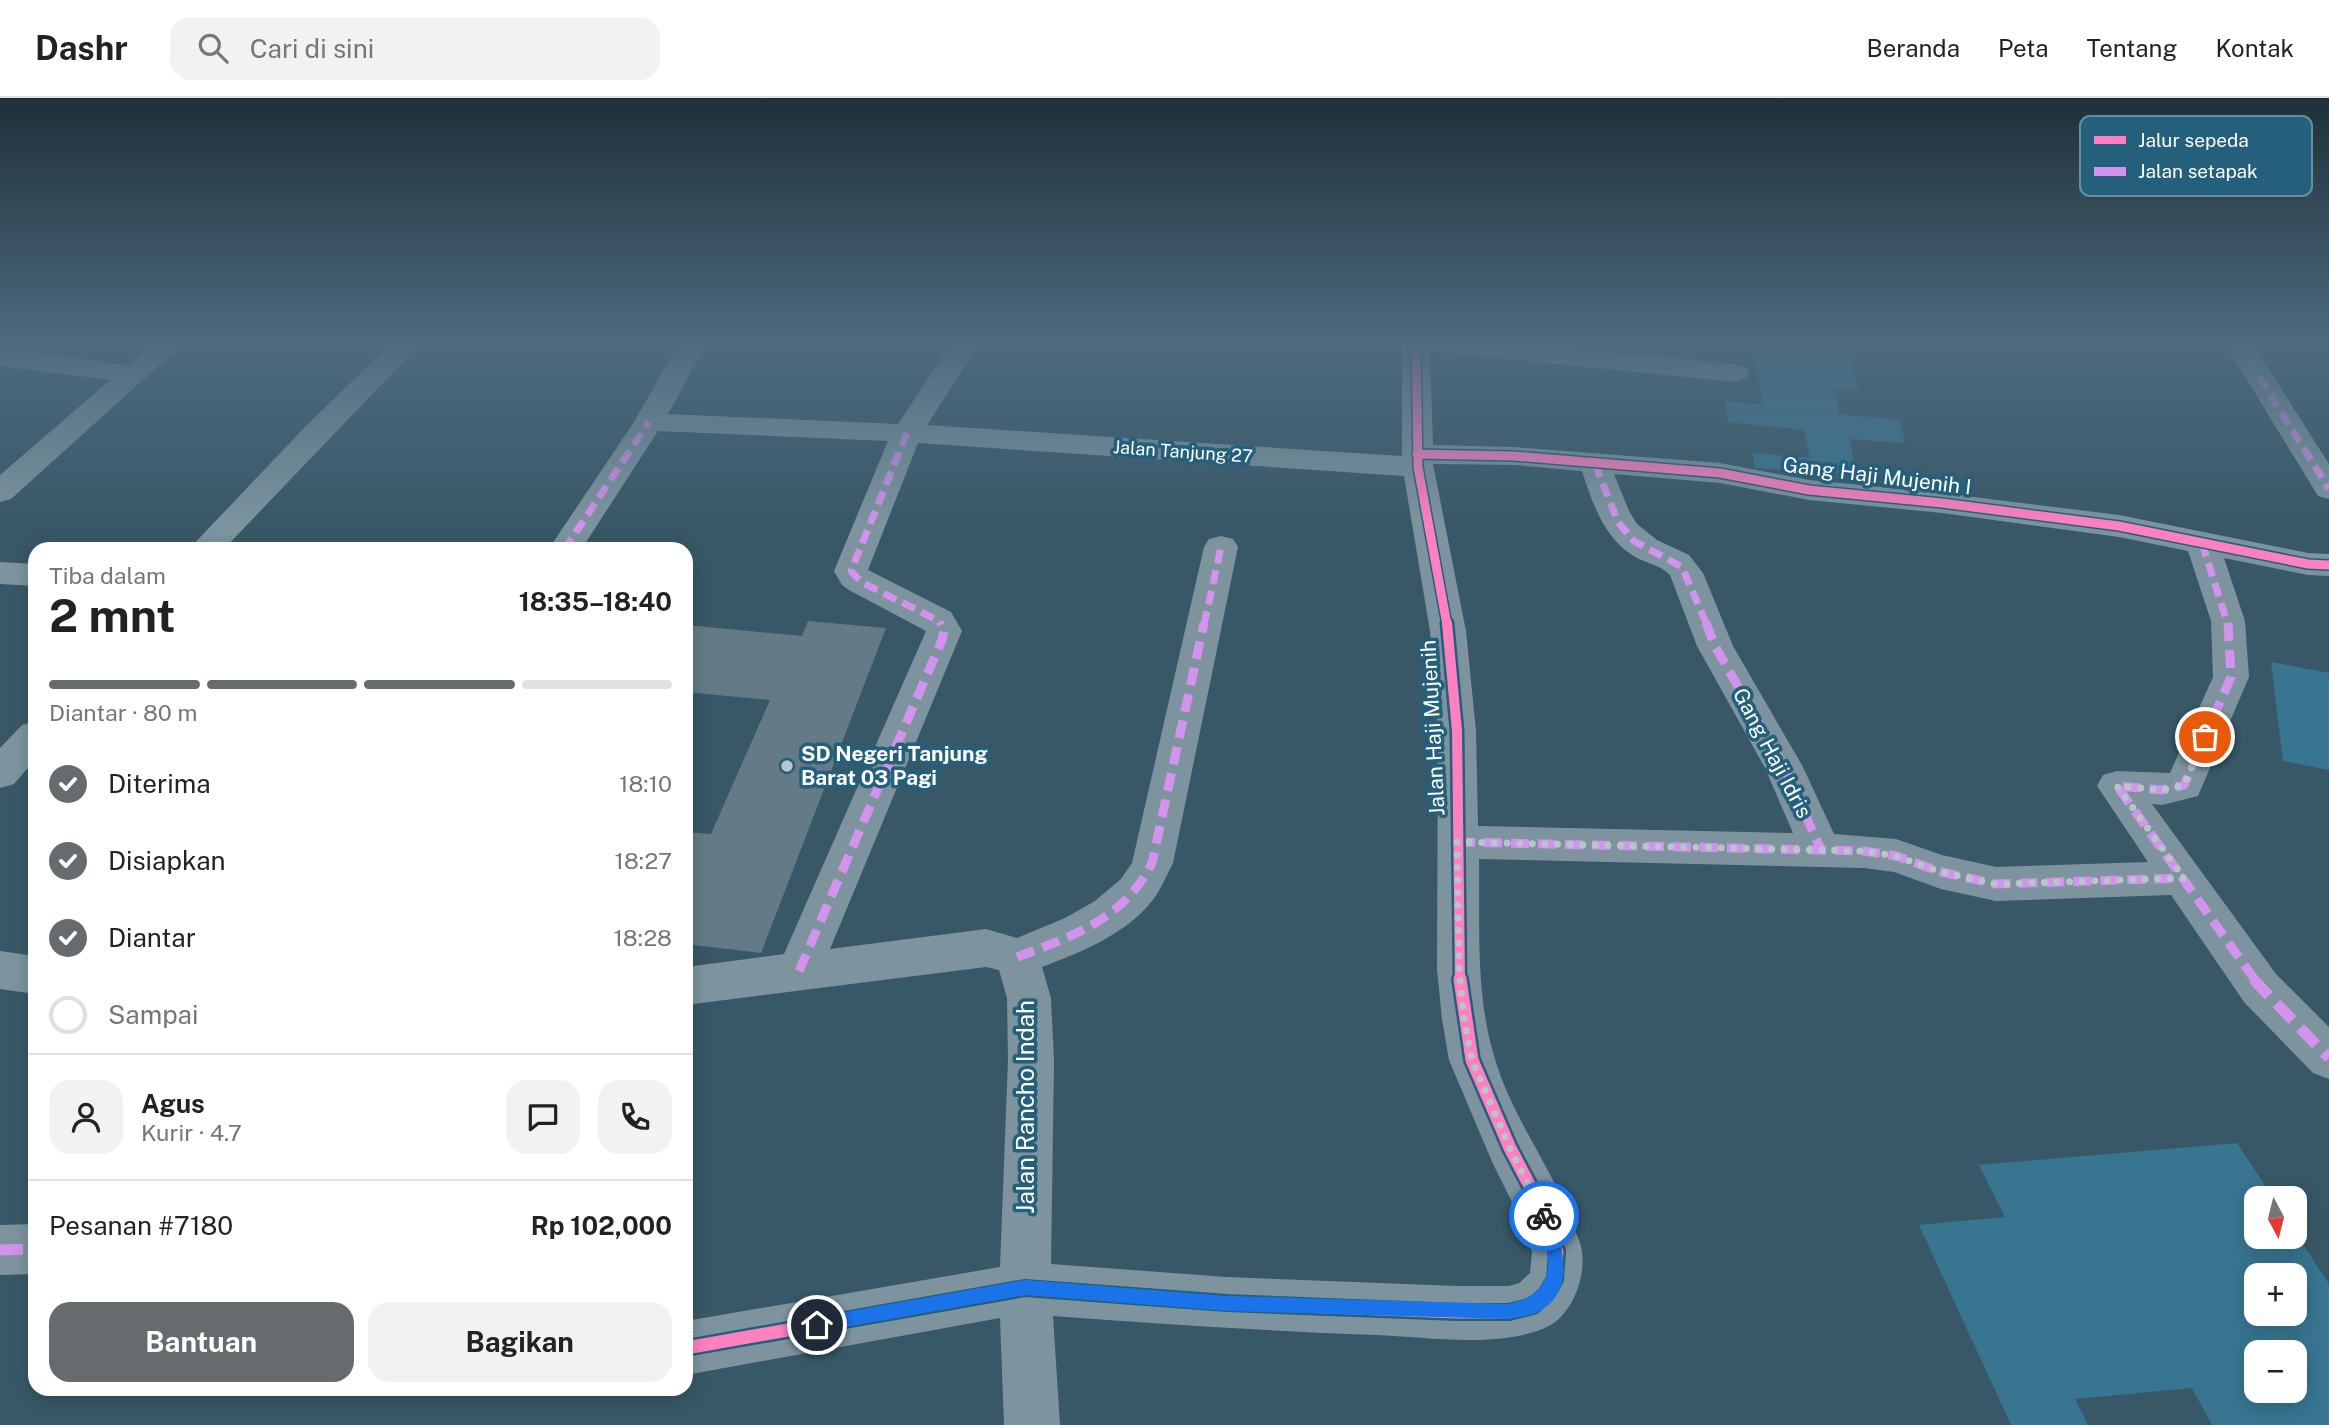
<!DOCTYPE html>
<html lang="id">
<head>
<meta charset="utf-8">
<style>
  body { margin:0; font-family:"Public Sans",sans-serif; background:#f2f2f2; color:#222; height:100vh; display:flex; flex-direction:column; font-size:26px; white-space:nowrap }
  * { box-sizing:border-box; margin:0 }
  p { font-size:23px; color:#767676 }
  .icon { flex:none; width:38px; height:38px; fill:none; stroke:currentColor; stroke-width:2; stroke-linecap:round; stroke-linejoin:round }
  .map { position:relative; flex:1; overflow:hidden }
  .details { position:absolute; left:28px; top:444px; width:665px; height:854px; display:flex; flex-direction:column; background:#fff; border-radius:21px; box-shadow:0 4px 18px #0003 }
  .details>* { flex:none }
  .needle { width:46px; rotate:173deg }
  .tools { position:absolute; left:2244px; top:1088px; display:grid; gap:14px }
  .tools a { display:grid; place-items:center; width:63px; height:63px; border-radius:14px; background:#fff; box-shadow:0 4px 18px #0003; font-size:35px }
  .pin { position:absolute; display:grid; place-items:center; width:60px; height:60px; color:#fff; margin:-30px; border:4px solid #fff; border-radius:50%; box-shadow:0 2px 7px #0007 }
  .courier { position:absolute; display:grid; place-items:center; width:70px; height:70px; margin:-35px; border:5px solid #1a73e8; border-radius:50%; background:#fff; color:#222; box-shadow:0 2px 9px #0007 }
  .summary em { font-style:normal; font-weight:700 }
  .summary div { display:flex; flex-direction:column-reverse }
  .summary { display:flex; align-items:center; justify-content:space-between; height:119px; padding:0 21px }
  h1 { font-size:46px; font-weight:700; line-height:52px }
  .bar { display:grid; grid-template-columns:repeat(4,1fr); gap:10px 7px; align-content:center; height:84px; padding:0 21px }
  .bar i { height:9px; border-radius:5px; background:#e0e0e0 }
  .bar .current { background:#666b6e }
  .bar p { grid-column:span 4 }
  .line { display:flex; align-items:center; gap:18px; padding:0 21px; border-top:2px solid #e0e0e0 }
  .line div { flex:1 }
  .round { display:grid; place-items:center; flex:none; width:74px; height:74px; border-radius:21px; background:#f2f2f2 }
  ol { padding:0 21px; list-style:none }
  li { display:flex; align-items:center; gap:21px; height:77px }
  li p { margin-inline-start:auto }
  li .icon { padding:7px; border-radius:50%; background:#666b6e; color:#fff; stroke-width:4 }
  li:last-child { color:#767676 }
  li i { width:38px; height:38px; border:4px solid #e0e0e0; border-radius:50% }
  .action { display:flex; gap:14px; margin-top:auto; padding:14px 21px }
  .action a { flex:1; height:80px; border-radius:21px; background:#666b6e; color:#fff; font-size:28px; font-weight:700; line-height:80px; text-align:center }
  .action a+a { background:#f2f2f2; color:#222 }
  header { display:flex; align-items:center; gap:42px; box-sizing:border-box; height:98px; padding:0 35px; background:#fff; border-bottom:2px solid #e0e0e0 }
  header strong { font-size:33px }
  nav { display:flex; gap:38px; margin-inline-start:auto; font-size:24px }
  .search { width:490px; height:63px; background:#f2f2f2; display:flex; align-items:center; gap:18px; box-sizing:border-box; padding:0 24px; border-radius:21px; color:#767676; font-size:26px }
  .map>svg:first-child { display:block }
  .green { fill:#387591; fill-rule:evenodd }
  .building { fill:#647b86 }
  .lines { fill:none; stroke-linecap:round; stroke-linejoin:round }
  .minor { fill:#7d949e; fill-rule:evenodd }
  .quiet-far2 { stroke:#d193ec; stroke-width:7; stroke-dasharray:14 7; stroke-linecap:butt }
  .quiet-far1 { stroke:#d193ec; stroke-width:9; stroke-dasharray:18 9; stroke-linecap:butt }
  .quiet { stroke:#d193ec; stroke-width:11; stroke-dasharray:23 11; stroke-linecap:butt }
  .cycleway-far2-casing { stroke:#245f7b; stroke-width:12 }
  .cycleway-far1-casing { stroke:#245f7b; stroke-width:15 }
  .cycleway-casing { stroke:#245f7b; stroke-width:18 }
  .cycleway-far2 { stroke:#ff80c0; stroke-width:9 }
  .cycleway-far1 { stroke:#ff80c0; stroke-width:10 }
  .cycleway { stroke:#ff80c0; stroke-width:13 }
  .route { fill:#1a73e8 }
  .done { stroke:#b9c5ca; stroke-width:7; stroke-dasharray:0 12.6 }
  .poi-dot { fill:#b9c5ca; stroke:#245f7b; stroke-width:2.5 }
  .labels { text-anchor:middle; stroke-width:7; stroke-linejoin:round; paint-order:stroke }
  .far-street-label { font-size:18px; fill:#fff; stroke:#245f7b }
  .street-label { font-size:21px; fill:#fff; stroke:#245f7b }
  .poi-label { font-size:21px; font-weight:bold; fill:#fff; stroke:#245f7b; text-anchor:start }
  .near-street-label { font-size:24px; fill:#fff; stroke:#245f7b }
  .key { fill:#245f7b; stroke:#668fa3; stroke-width:2 }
  .key-label { font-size:19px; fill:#fff }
</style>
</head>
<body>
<header>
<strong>Dashr</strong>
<div class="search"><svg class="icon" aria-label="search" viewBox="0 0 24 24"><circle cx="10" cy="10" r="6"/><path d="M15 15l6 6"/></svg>Cari di sini</div>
<nav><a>Beranda</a><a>Peta</a><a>Tentang</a><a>Kontak</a></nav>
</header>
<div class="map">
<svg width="2329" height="1327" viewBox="0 0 2329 1327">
  <rect width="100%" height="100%" fill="#385867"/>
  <path class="green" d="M 1752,243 L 1804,244 L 1807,254 L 1849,259 L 1859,293 L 1834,290 L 1839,316 L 1900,322 L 1905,345 L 1850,341 L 1855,376 L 1754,370 L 1753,355 L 1810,360 L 1804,332 L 1728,324 L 1725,303 L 1763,307 Z
    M 2271,564 L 2329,575 L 2329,672 L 2283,663 Z
    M 2237,1045 L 2274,1101 L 2256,1101 L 2256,1139 L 2294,1139 L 2294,1133 L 2329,1186 L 2329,1327 L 2212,1327 L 2192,1290 L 2075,1301 L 2088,1327 L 2011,1327 L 1919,1127 L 2005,1119 L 1979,1067 ZM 2256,1178 L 2294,1178 L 2294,1216 L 2256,1216 ZM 2256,1255 L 2294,1255 L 2294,1293 L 2256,1293 Z"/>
  <path class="building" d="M 808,523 L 886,530 L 761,855 L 686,846 L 686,734 L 711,736 L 770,602 L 686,594 L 686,527 L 802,538 Z"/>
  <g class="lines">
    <path class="minor" d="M 155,243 L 186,243 L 11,401 L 0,404 L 0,377 L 110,282 L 0,268 L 0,250 L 128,267 Z
      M 393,243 L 423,243 L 223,452 L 188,452 L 305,329 Z
      M 680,243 L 708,243 L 668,316 L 898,326 L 953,243 L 981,243 L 927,327 L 1402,358 L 1402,249 L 1397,243 L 1495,243 L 1735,266 L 1745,269 L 1749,275 L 1745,281 L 1735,284 L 1430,253 L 1433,347 L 1514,349 L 1720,365 L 1809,382 L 1942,395 L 2119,417 L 2308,455 L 2329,456 L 2329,478 L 2308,477 L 2224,460 L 2245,523 L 2249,579 L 2198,698 L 2162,707 L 2152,706 L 2276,876 L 2329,929 L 2329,981 L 2313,975 L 2244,904 L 2171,797 L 1996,803 L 1941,791 L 1894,774 L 1864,770 L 1479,761 C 1480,827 1475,898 1495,961 C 1512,1019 1551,1068 1572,1124 C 1575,1134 1581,1144 1582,1154 C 1586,1179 1572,1216 1549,1228 C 1502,1251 1427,1239 1376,1237 C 1268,1233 1160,1226 1053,1218 L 1060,1327 L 1004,1327 L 1000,1220 L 686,1277 L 686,1223 L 1000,1169 L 1008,962 L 1007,900 L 999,872 L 986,869 L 686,907 L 686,869 L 784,856 L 926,533 L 849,492 L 842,487 L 834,473 L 888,343 L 658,333 L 581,452 L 548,452 L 634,324 ZM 918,345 L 1404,378 L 1430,533 L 1438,633 L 1437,871 L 1442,921 L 1449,962 L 1493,1066 L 1520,1120 L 1532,1154 L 1530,1175 L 1519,1185 L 1509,1188 L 1457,1188 L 1227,1179 L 1051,1166 L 1054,962 L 1051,900 L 1042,869 C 1081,854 1125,837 1152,803 C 1161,792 1166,778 1173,765 L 1238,449 L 1233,441 L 1221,438 L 1209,441 L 1204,449 L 1132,765 L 1121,781 L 1095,803 L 1065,820 L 1017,840 L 986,831 L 830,851 L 962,533 L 951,514 L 868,472 ZM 1433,366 L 1514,367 L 1582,373 C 1592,404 1603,438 1632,457 C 1644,465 1659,466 1670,477 L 1697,548 L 1765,670 L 1793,735 L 1478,728 L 1476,633 L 1466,533 ZM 1614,376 L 1720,385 L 1809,402 L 1942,415 L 2119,439 L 2188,453 L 2211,523 L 2213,579 L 2170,675 L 2117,673 L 2103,677 L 2097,688 L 2148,764 L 1996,769 L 1942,757 L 1896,741 L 1834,736 L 1803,669 L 1733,548 L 1703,475 L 1689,457 L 1657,442 L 1637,426 L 1629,413 Z
      M 2223,243 L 2251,243 L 2329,366 L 2329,401 L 2318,398 Z
      M 0,464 L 35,466 L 35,488 L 0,486 Z
      M 35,623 L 35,662 L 14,686 L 0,690 L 0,650 L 22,627 Z
      M 0,853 L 35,858 L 35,896 L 0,891 Z
      M 35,1126 L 35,1176 L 0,1177 L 0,1127 Z"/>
    <path class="quiet-far2" d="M 2237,243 L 2329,391
      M 907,335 L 851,473 L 861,484 L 939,523 L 941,527
      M 1595,366 L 1618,424 L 1634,443 L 1682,469 L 1707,527
      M 2202,445 L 2228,527
      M 564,452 L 649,324
      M 1204,527 L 1221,449"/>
    <path class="quiet-far1" d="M 1706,525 L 1715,548 L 1784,669 L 1821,752
      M 2228,525 L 2231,579 L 2184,687 L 2162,692 L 2117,688 L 2255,882
      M 1457,744 L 1864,753 L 1896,758 L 1941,774 L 1996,786 L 2184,780
      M 1017,859 C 1073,838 1123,822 1152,765 L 1204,525
      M 799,873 L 942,542 L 944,533 L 940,525"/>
    <path class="quiet" d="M 2253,881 L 2329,960
      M 0,1152 L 35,1151"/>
    <g class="cycleway-far2-casing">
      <path id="cycleway-far2" d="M 1416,243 L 1418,369 L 1447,527
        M 1417,356 L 1514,358 L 1720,375 L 1809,392 L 1942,405 L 2119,428 L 2308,466 L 2329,467"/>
    </g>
    <g class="cycleway-far1-casing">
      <path id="cycleway-far1" d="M 1447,525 L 1457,633 L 1460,882"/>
    </g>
    <g class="cycleway-casing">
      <path id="cycleway" d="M 686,1250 L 1025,1190 L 1227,1205 L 1457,1214 L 1509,1214 L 1533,1208 L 1547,1195 L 1555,1181 L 1557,1154 L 1542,1111 L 1510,1050 L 1472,962 L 1460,881"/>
    </g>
    <use href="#cycleway-far2" class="cycleway-far2"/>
    <use href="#cycleway-far1" class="cycleway-far1"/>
    <use href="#cycleway" class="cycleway"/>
  </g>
  <linearGradient id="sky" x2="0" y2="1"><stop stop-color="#1f3039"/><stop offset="0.57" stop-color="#4d6a7f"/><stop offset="1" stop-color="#4d6a7f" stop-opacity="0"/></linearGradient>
  <rect width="2329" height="429" fill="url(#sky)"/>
  <path class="route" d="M 1544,1111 L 1549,1113 C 1563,1145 1578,1195 1536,1215 C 1528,1218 1518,1219 1509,1221 L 1227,1213 L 1025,1197 L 817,1234 L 811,1232 L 809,1227 L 811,1221 L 817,1219 L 1025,1182 L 1227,1198 L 1509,1206 C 1562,1193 1550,1158 1537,1118 L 1539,1113 Z"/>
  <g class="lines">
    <path class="done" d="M 1544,1118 L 1510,1050 L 1472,962 L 1464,920 L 1459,871 L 1457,744 L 1864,753 L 1895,758 L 1941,774 L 1996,786 L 2184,780 L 2117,688 L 2162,692 L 2184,687 L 2205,639"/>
  </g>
  <circle class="poi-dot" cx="787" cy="668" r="7"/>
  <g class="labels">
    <g class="far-street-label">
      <text transform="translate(1183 354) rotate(4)" y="6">Jalan Tanjung 27</text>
    </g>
    <g class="street-label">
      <text transform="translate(1877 378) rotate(7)" y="7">Gang Haji Mujenih I</text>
      <text transform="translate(1433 630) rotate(-93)" y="7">Jalan Haji Mujenih</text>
      <text transform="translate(1772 655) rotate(62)" y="7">Gang Haji Idris</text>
    </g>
    <g class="poi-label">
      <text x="801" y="663">SD Negeri Tanjung<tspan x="801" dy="24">Barat 03 Pagi</tspan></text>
    </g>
    <g class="near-street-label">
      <text transform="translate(1026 1009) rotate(-90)" y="8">Jalan Rancho Indah</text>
    </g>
  </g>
  <rect x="2080" y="18" width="232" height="80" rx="10" class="key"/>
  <rect x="2094" y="38" width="32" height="8" fill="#ff80c0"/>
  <rect x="2094" y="69" width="32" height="9" fill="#d193ec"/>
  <g class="key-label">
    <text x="2138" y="49">Jalur sepeda</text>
    <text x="2138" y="80">Jalan setapak</text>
  </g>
</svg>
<div class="tools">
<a><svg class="needle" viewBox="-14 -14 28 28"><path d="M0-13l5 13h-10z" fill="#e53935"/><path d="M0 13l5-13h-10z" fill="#767676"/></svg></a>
<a>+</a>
<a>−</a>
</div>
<div class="pin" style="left:2205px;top:639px;background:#ea580c"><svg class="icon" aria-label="bag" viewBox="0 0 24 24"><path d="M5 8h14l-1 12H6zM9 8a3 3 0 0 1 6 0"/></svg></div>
<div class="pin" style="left:817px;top:1227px;background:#1f2937"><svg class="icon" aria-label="home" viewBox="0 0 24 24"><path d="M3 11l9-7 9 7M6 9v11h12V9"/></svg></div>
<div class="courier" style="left:1544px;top:1118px"><svg class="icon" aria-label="bike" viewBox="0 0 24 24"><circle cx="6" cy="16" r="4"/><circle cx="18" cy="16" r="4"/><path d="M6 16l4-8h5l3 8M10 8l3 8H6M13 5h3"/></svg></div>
<section class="details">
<div class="summary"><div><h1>2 mnt</h1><p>Tiba dalam</p></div><em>18:35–18:40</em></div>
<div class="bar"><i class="current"></i><i class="current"></i><i class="current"></i><i></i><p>Diantar · 80 m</p></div>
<ol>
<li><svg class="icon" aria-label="check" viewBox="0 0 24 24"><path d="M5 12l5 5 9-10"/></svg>Diterima<p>18:10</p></li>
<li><svg class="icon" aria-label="check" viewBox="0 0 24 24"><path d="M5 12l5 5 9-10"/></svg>Disiapkan<p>18:27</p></li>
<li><svg class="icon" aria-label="check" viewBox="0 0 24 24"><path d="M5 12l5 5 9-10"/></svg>Diantar<p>18:28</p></li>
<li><i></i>Sampai</li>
</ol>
<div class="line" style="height:126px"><a class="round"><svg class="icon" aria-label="person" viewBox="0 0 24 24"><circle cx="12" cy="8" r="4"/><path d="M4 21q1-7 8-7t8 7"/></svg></a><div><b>Agus</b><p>Kurir · 4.7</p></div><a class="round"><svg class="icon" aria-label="chat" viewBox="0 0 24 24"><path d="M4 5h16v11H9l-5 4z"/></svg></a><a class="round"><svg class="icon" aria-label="phone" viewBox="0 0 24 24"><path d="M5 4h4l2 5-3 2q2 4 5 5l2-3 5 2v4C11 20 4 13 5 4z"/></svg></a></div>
<div class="line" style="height:91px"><div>Pesanan #7180</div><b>Rp 102,000</b></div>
<div class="action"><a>Bantuan</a><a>Bagikan</a></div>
</section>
</div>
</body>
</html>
